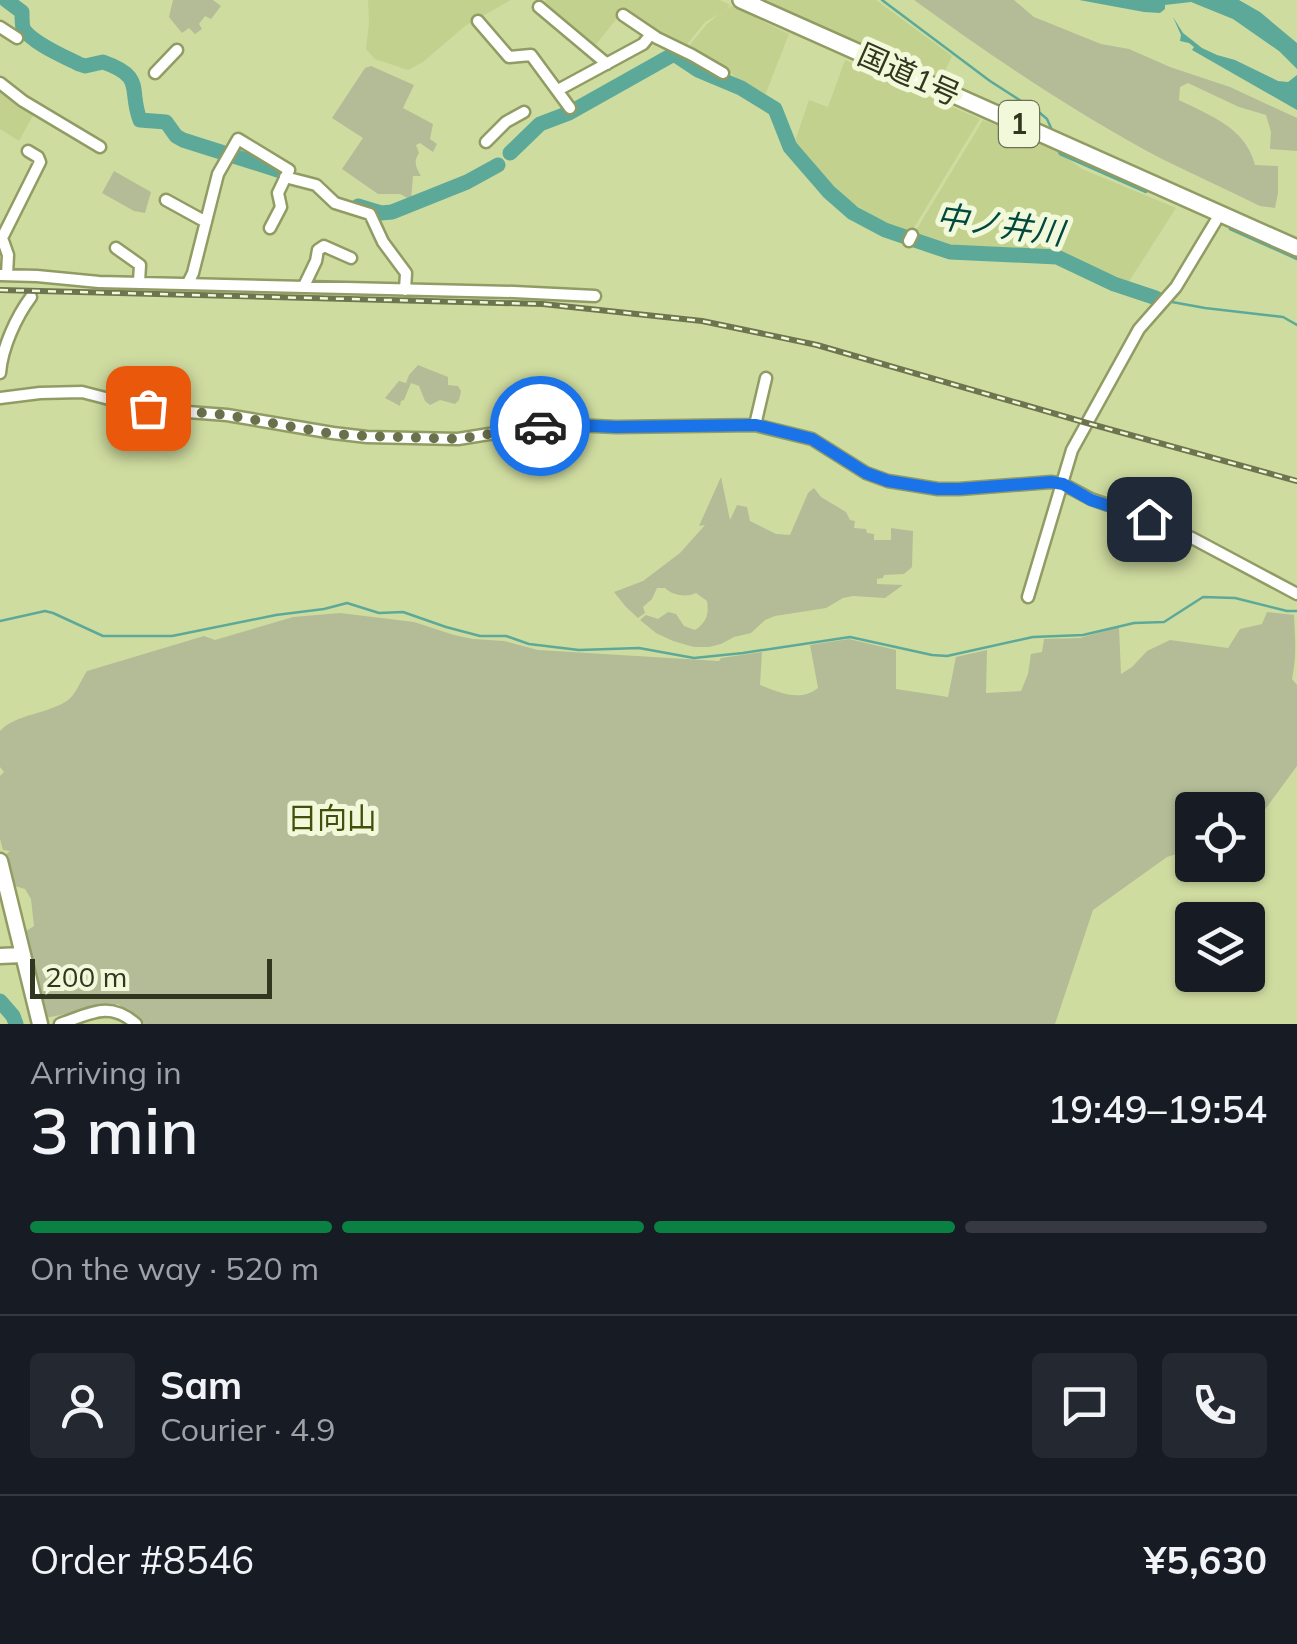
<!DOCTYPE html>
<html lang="en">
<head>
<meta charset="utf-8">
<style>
  body { margin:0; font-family:Mulish,"Noto Sans JP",sans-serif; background:#242831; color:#f1f3f6; height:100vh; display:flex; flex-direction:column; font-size:38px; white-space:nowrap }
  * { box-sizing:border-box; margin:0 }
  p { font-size:32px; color:#9ea1a6 }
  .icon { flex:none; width:55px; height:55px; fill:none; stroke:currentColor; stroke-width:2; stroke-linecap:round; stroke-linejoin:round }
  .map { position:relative; height:1024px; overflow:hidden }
  .sheet { display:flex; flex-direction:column; background:#171b24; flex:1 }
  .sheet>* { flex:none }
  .controls { position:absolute; left:1175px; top:792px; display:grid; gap:20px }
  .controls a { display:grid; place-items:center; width:90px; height:90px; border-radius:10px; background:#171b24; box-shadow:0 2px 8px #0004; font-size:50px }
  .scale { position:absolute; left:30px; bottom:25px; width:242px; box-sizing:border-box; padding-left:10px; border:5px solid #31361e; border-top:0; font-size:28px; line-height:35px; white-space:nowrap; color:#31361e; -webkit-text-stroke:8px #f2f9db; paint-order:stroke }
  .pin { position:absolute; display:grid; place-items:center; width:85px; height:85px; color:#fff; margin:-42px; border-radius:20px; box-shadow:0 5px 15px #0006 }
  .courier { position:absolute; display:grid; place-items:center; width:100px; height:100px; margin:-50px; border:8px solid #1a73e8; border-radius:50%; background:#fff; color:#222; box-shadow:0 2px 12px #0007 }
  .summary em { font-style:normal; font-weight:600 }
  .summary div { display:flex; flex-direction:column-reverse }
  .summary { display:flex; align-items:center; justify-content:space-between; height:170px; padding:0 30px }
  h1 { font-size:65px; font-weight:600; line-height:75px }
  .bar { display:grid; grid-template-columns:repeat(4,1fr); gap:15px 10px; align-content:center; height:120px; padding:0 30px }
  .bar i { height:12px; border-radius:8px; background:#363941 }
  .bar .selected { background:#0b8043 }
  .bar p { grid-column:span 4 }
  .line { display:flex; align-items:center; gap:25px; padding:0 30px; border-top:2px solid #363941 }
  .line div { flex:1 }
  .round { display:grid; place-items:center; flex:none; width:105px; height:105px; border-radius:10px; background:#242831 }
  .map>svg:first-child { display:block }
  .built { fill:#c2d18e }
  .green { fill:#b3bc97 }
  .water { fill:#5da999 }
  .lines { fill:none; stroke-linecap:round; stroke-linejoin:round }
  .stream { stroke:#5da999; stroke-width:2.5 }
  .river { stroke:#5da999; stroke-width:15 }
  .minor-casing { stroke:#919c64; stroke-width:15 }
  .major-casing { stroke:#919c64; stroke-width:19 }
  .highway-casing { stroke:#919c64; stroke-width:20 }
  .minor { stroke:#fff; stroke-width:10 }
  .major { stroke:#fff; stroke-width:14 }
  .highway { stroke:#fff; stroke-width:15 }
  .rail-casing { stroke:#6d754f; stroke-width:6 }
  .rail { stroke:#f2f9db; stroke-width:2.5; stroke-dasharray:8; stroke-linecap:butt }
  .done { stroke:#68704c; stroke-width:10; stroke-dasharray:0 18 }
  .route { stroke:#1a73e8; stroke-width:12 }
  .labels { text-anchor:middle; stroke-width:10; stroke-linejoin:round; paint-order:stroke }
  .shield { fill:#f2f9db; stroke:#6b7057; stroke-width:2.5 }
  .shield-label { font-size:28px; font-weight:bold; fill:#31361e }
  .street-label { font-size:30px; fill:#31361e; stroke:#f2f9db }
  .park-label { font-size:30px; fill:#454f0b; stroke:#f2f9db }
  .water-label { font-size:32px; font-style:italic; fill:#01493e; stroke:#f2f9db }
</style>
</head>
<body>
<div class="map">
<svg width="1297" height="1024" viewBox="0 0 1297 1024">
  <rect width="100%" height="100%" fill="#cfdca0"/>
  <path class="built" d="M 368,0 L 511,0 L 465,26 L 423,62 L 408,70 L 375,59 L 366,49 L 369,23 Z
    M 545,0 L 720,0 L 730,5 L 726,10 L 731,6 L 789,34 L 764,98 L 743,84 L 731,73 L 688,47 L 707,24 L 719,14 L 705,22 L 684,48 L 659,35 L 623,11 L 593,48 L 544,8 Z
    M 759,0 L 876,0 L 952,56 L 941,80 Z
    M 845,60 L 980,119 L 912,231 L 886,224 L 848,200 L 801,152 L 795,141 L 809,100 L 828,107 Z
    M 0,88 L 35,112 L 19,141 L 0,129 Z
    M 983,120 L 1055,150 L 1082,169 L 1176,208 L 1128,283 L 1065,253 L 1028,249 L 959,247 L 915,232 Z"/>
  <path class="green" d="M 173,0 L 213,0 L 221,6 L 211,19 L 205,16 L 199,24 L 202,29 L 195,34 L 189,28 L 182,33 L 169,17 Z
    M 914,0 L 1014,0 L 1034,17 L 1101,44 L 1129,49 L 1170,67 L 1230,87 L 1297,118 L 1297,151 L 1270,149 L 1271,132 L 1266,115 L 1239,107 L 1188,83 L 1180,87 L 1179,100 C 1211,116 1246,128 1255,165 L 1278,166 L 1278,193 L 1275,208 L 1260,206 C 1228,190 1194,175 1162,159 C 1075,113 994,58 914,0 Z
    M 371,66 L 414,85 L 403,108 L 433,124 L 430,139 L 437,144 L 433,152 L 420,143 L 416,145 L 419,153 C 413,162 416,168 421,176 L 413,176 L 411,200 L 400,194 L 378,194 L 342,169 L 363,138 L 332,118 L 365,68 Z
    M 114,171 L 151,192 L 145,213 L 134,211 L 102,193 Z
    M 418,365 L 448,377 L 448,385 L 458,386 L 461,391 L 459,400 L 455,404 L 440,400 L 430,405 L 425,401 L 419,386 L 411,383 L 404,400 L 401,401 L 400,406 L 385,398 L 399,381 L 406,383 L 409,375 Z
    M 721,477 L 730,520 L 737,505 L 747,507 L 750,521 L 776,534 L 790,535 L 808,493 L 814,488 L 821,497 L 846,512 L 850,520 L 855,521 L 854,528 L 866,529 L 867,533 L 874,534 L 874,540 L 891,540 L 891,528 L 913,531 L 912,567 L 904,574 L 884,575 L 883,578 L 877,579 L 877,584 L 903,585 L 885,598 L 853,596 L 843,598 L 826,608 L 775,616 L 765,620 L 751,633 L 734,637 L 721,644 L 709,647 L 694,647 L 673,641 L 656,633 L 640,620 L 646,615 L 658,619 L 668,612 L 676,614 L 684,626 L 695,630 C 707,622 709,614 707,601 L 696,593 C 686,598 672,595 665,588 L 657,588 L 652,599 L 643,607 L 645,613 L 638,618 L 626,607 L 614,592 L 643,581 L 680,553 L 705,525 L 699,526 Z
    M 1267,612 L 1294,615 C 1295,639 1297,654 1292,679 L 1297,685 L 1297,766 L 1250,830 L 1248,831 L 1248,810 L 1192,810 L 1192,849 L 1167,857 L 1093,910 L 1055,1024 L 145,1024 L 118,1004 L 45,1018 L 23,933 L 34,926 L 31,899 L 25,889 L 15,886 L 9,876 L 5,855 L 10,851 L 3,850 L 0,839 L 0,776 L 4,772 L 0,767 L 0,731 C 15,714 49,714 68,700 C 76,694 81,680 87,671 L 204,636 L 215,640 L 293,617 L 340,613 L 414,622 L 454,635 L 473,639 L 504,641 L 538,650 L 719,661 L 721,658 L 762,652 L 760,685 C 780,693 800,702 818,688 L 810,645 L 849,639 L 896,650 L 896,689 L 948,697 L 956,657 L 987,650 L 986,693 L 1021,691 L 1028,674 L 1031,654 L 1042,652 L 1044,639 L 1080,638 L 1119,627 L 1121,674 L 1132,667 L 1147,651 L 1170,640 L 1228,648 L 1240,629 L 1262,624 Z"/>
  <path class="water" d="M 1079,0 L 1239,0 L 1260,12 L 1297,43 L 1297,69 L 1279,51 L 1233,19 L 1191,2 L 1165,5 L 1165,9 L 1160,13 L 1144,12 Z
    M 1173,17 L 1183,33 L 1202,48 L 1217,55 L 1235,60 L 1278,81 L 1288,82 L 1297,75 L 1297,110 L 1192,50 L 1194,47 L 1189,43 L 1180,41 L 1181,35 Z"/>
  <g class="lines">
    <path class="stream" d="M 882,0 L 990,81 L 1040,113 L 1047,119 L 1052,130
      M 1058,150 L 1060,154 L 1146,192
      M 1230,229 L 1297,259
      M 1172,302 L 1205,308 L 1283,317 L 1297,325
      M 0,621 L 45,611 L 53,613 L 103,636 L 172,636 L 276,615 L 324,609 L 347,603 L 379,613 L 403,612 L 446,627 L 480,636 L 506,636 L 529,644 L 579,650 L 639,648 L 694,658 L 743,653 L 850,637 L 932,655 L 947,656 L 1033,637 L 1083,635 L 1134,623 L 1164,622 L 1203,597 L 1235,598 L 1287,611 L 1297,611"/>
    <path class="river" d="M 6,0 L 22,12 C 22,16 22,24 23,28 C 30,42 65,57 79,64 L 85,66 L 103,62 C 146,77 128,89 140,120 L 166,122 L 176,136 L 183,140 L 281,171
      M 510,153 L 540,124 L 569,113 L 674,54 L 698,70 L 741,88 L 775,109 L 790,147 L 829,192 L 853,213 L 885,230 L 950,252 L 1057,257 L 1114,284 L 1156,298
      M 358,206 L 381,213 L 392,212 L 467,182 L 498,165
      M 0,1001 L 13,1016 L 16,1024"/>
    <g class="minor-casing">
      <path id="minor" d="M 539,7 L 607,64
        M 623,15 L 657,38 L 692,55 L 723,73
        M 478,21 L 509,57 L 531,55 L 570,108
        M 0,27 L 17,38
        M 155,73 L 177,50
        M 0,83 L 23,101 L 100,147
        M 558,90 L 643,44 L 651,34
        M 486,142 L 506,122 L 524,112
        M 285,177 L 316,185 L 335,203 L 370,214 L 383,242 L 406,273 L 405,290
        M 166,200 L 206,222
        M 909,241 L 912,235
        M 116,248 L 140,265 L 139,282
        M 0,275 L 37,276 L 99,282 L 514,292 L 595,296
        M 7,275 L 8,255 L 2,238 L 40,162 L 38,157 L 28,151
        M 188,283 L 193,273 L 218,174 L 238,139 L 289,170 L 278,193 L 281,207 L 270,228
        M 304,286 L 316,261 L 318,250 L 324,246 L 351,258
        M 0,373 C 2,348 16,317 31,297
        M 0,398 L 40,393 L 82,392 L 148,409 L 227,415 L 333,433 L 367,437 L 458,439 L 551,424 L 616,427 L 755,425 L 812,439 L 866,473 L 888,481 L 938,489 L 959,489 L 1051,482 L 1063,484 L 1091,499 L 1149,519 L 1192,538 L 1297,594
        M 755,425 L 766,378
        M 1028,597 L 1072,450 L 1139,329 L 1176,287 L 1220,214
        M 60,1024 C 90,1014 109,1000 136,1024"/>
    </g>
    <g class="major-casing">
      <path id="major" d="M 0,861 L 40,1024
        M 0,956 L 22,955"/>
    </g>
    <g class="highway-casing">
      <path id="highway" d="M 741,0 L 1297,248"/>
    </g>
    <use href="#minor" class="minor"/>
    <use href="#major" class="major"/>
    <use href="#highway" class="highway"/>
    <g class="rail-casing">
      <path id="rail" d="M 0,290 L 543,304 L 702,321 L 817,345 L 1087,423 L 1297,481"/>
    </g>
    <use href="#rail" class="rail"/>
  </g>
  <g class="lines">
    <path class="done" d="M 148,408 L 227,415 L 333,434 L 367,436 L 458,439 L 540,426"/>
    <path class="route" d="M 540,426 L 551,424 L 616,427 L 756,425 L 812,439 L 866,473 L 888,481 L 938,489 L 959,489 L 1051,482 L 1063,484 L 1091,500 L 1149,519"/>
  </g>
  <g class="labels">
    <rect class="shield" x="999" y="101" width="40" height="46" rx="8"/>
    <g class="shield-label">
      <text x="1019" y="134">1</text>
    </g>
    <g class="street-label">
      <text transform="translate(909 75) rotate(24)" y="10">国道1号</text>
    </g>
    <g class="park-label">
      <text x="332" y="829">日向山</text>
    </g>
    <g class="water-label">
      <text transform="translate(1000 225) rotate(8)" y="11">中ノ井川</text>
    </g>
  </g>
</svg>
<div class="controls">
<a><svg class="icon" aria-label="locate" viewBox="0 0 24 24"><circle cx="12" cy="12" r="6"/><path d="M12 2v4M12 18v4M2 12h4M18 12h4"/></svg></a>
<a><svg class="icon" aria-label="layers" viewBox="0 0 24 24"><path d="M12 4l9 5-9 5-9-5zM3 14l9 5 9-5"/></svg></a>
</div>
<div class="scale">200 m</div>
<div class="pin" style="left:148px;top:408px;background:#ea580c"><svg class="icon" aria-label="bag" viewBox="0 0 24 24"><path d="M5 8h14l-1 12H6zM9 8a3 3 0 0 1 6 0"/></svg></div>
<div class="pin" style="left:1149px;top:519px;background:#1f2937"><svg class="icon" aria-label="home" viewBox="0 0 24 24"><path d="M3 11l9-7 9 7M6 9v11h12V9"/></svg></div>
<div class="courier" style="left:540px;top:426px"><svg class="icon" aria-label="car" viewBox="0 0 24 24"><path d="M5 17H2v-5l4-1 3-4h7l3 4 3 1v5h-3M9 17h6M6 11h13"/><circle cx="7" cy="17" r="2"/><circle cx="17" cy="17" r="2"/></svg></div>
</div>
<section class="sheet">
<div class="summary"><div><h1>3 min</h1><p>Arriving in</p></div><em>19:49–19:54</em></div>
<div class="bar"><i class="selected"></i><i class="selected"></i><i class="selected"></i><i></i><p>On the way · 520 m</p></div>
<div class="line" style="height:180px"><a class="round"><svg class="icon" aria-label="person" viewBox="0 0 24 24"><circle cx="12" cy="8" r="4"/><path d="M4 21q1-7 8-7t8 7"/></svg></a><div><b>Sam</b><p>Courier · 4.9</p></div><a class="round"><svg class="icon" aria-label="chat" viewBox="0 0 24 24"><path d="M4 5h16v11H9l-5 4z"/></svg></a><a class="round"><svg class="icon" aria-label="phone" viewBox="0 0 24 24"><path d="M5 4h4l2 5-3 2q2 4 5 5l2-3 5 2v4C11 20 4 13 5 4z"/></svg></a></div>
<div class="line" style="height:130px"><div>Order #8546</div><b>¥5,630</b></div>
</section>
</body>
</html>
